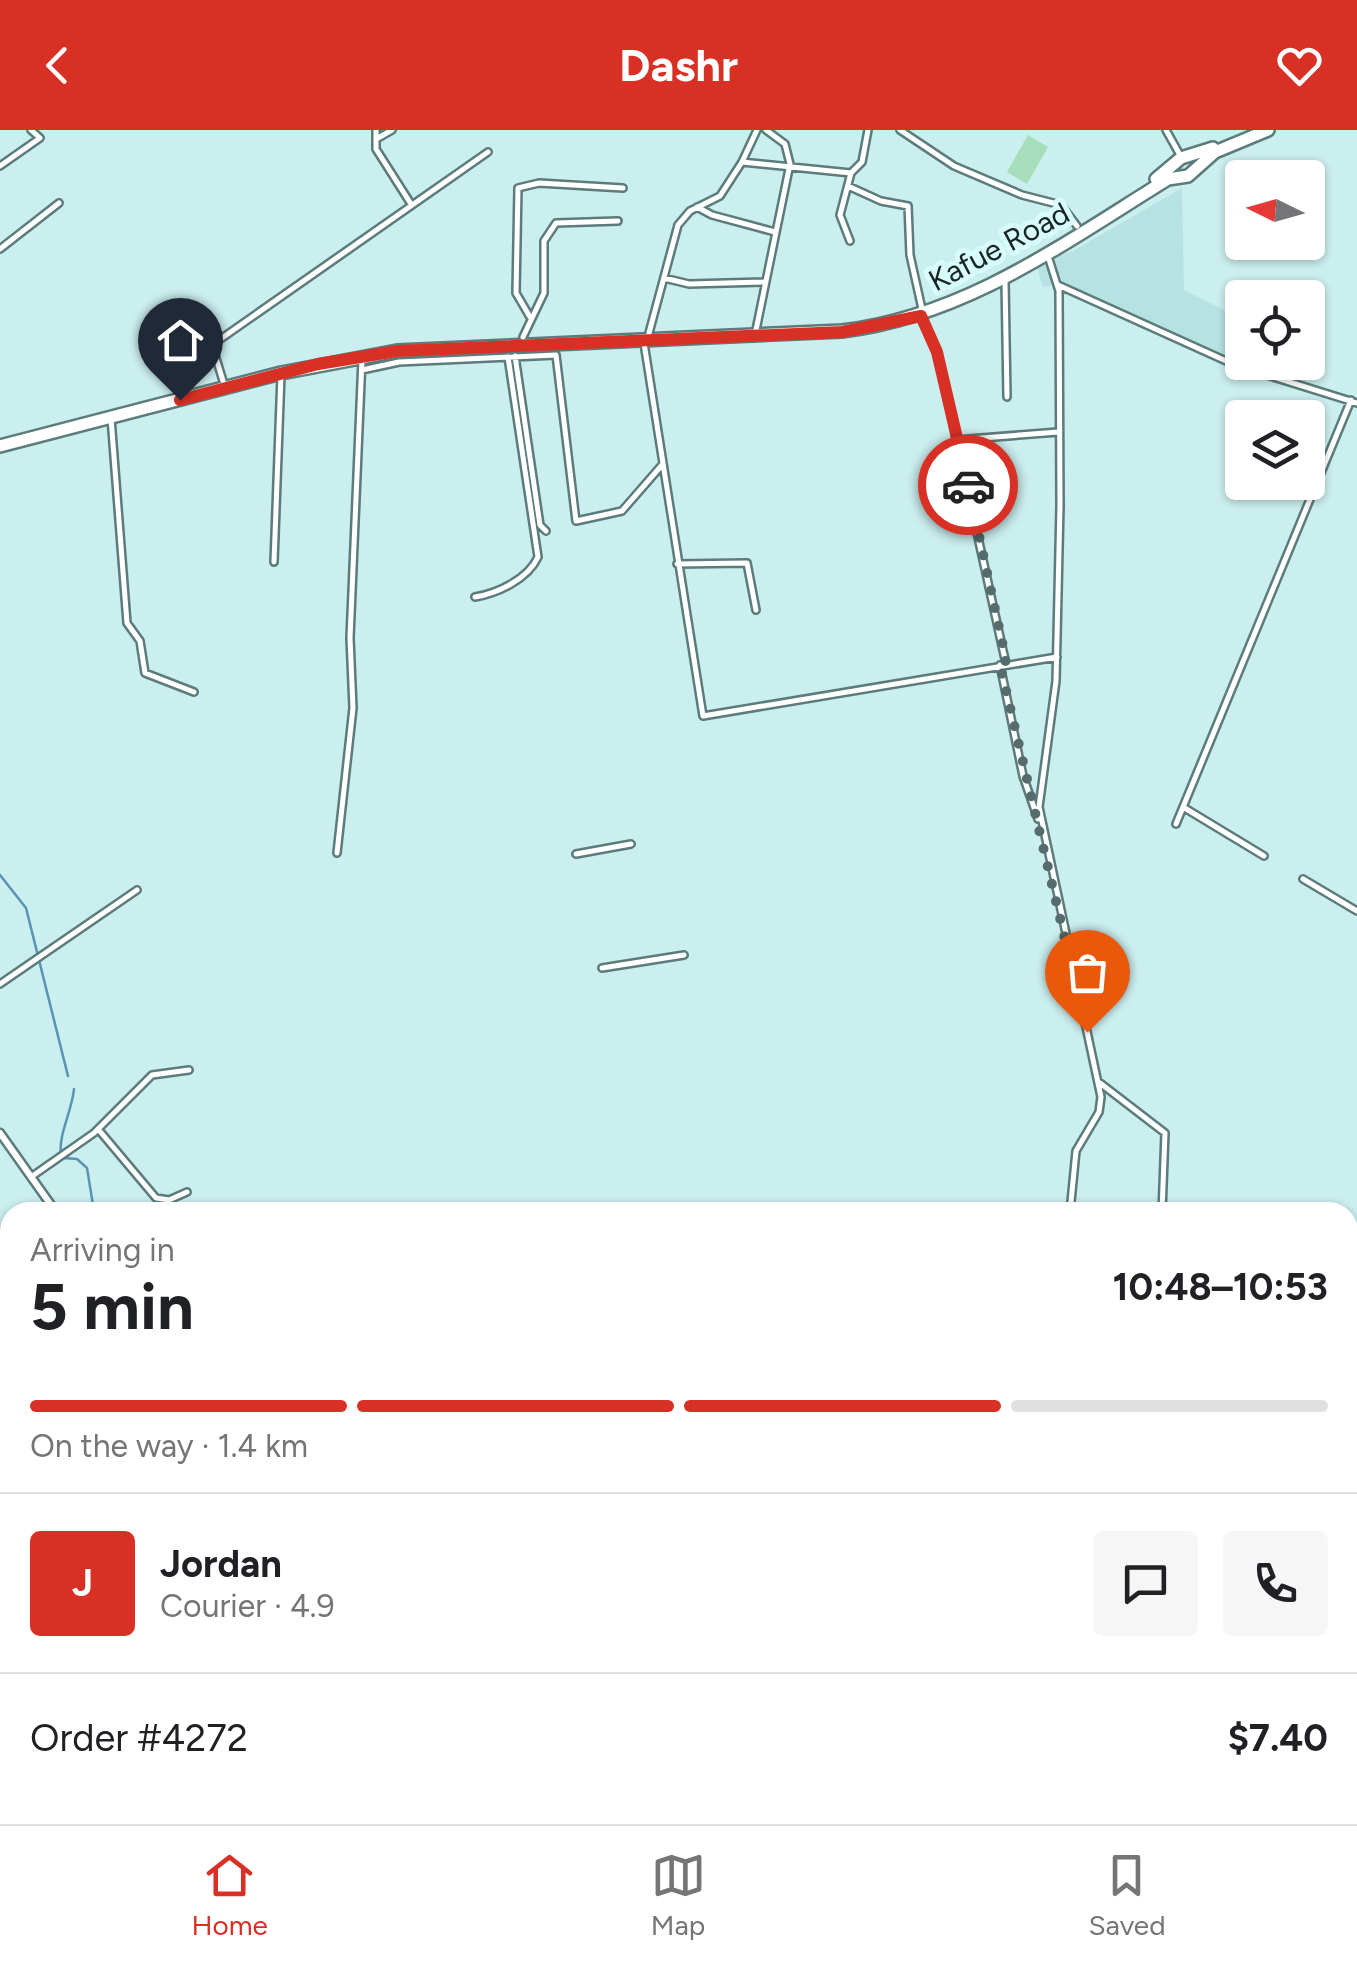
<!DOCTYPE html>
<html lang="en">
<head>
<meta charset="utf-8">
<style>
  body { margin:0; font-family:Figtree,sans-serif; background:#f6f6f6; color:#202124; height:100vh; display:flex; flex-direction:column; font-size:38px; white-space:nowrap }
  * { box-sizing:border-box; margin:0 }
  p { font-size:32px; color:#757577 }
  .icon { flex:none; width:55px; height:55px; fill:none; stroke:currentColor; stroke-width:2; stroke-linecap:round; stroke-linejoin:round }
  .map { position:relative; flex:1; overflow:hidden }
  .panel { position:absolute; left:0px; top:1072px; width:1358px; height:622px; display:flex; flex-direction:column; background:#fff; border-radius:30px 30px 0 0; box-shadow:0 2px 8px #0004 }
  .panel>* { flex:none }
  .needle { width:65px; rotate:275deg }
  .controls { position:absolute; left:1225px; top:30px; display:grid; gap:20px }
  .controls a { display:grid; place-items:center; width:100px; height:100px; border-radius:10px; background:#fff; box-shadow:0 2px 8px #0004; font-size:50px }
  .pin { position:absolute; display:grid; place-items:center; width:85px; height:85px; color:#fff; margin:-102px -42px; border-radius:50% 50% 50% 0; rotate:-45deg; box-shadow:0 0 10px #0007 }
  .pin .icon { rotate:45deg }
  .courier { position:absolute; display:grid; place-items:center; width:100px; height:100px; margin:-50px; border:8px solid #d93025; border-radius:50%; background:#fff; color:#222; box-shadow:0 2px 12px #0007 }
  .summary em { font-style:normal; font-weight:700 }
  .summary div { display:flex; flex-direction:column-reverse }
  .summary { display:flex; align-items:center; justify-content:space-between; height:170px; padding:0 30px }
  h1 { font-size:65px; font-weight:700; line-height:75px }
  .bar { display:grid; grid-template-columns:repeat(4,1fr); gap:15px 10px; align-content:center; height:120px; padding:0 30px }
  .bar i { height:12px; border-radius:8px; background:#e0e0e0 }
  .bar .on { background:#d93025 }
  .bar p { grid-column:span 4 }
  .line { display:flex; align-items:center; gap:25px; padding:0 30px; border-top:2px solid #e0e0e0 }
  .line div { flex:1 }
  .round { display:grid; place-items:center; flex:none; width:105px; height:105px; border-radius:10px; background:#f6f6f6 }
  header { display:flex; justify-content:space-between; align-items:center; height:130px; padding:0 30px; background:#d93025; color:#fff; font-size:45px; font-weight:700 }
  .tabs { display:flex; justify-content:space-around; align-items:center; height:140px; border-top:2px solid #e0e0e0; background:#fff; font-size:28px; color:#757577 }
  .tabs a { display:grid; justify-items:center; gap:5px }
  .tabs .on { color:#d93025 }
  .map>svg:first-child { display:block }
  .built { fill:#b6e2e1 }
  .pitch { fill:#a6debb }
  .water { fill:#5994b5 }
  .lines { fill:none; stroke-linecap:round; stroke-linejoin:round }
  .stream { stroke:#5994b5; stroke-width:2.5 }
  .minor-casing { stroke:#5c7c7c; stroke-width:10 }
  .tertiary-casing { stroke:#5c7c7c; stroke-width:11 }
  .trunk-casing { stroke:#5c7c7c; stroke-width:16 }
  .minor { stroke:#fff; stroke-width:5 }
  .tertiary { stroke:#fff; stroke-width:6 }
  .trunk { stroke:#fff; stroke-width:11 }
  .done { stroke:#566b6b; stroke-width:10; stroke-dasharray:0 18 }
  .route { stroke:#d93025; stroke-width:12 }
  .labels { text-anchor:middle; stroke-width:10; stroke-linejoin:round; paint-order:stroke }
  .street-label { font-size:30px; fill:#172424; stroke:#d8fbfb }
</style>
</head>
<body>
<header><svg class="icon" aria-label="back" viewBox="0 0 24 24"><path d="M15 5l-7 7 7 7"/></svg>Dashr<svg class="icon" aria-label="heart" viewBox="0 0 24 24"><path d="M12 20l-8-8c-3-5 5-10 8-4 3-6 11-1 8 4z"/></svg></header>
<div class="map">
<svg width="1357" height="1694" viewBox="0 0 1357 1694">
  <rect width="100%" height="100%" fill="#cbeeee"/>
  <path class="built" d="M 1182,58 L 1184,160 L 1242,189 L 1242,232 L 1308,232 L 1308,221 L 1316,225 L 1298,251 L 1235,232 L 1063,153 L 1043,157 L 1036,134 L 1073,121 Z"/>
  <path class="pitch" d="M 1028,5 L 1048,17 L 1027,54 L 1007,42 Z"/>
  <path class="water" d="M 1098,1685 L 1221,1685 L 1229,1690 L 1224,1694 L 1099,1694 Z"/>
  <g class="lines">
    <path class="stream" d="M 0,745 L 26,778 L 68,946
      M 61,1025 C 58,1005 72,981 74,959
      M 63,1028 L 77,1029 L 87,1038 L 93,1075
      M 96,1076 L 100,1082
      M 423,1685 L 426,1694"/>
    <g class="minor-casing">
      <path id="minor" d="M 376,0 L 376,19 L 411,74
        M 900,0 L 954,36 L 1022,65 L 1061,75 L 1077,96
        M 1166,0 L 1180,25
        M 378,8 L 392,0
        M 742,32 L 757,0
        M 0,36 L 40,8 L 31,0
        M 848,56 L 881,71 L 908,76 L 910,125 L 922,179
        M 697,77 L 712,85 L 775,102
        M 850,111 L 840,85 L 851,43
        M 0,119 L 59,73
        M 1048,126 L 1059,161 L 1060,376 L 1056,551 L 1039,677 L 1101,967 L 1099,982 L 1076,1021 L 1070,1082
        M 664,148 L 689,154 L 764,152
        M 1005,151 L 1007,267
        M 1058,155 L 1235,235 L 1357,273
        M 921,186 L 937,222 L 1006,534
        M 530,187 L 516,163 L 518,58 L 539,53 L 623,58
        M 756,200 L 790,34 L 785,14 L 766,0
        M 649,203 L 678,95 L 690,81 L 720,66 L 742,32 L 851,43 L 862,32 L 868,0
        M 523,207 L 544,163 L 544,111 L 556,93 L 618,91
        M 644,213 L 703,586 L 1057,527
        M 515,226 L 540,395 L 546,401
        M 362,240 L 399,232 L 556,225 L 576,391 L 622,381 L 662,335
        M 223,251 L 212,215 L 488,22
        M 111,288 L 127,493 L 140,511 L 145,543 L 194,562
        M 956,310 L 1058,302
        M 274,432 L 281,245
        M 677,434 L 747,433 L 756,480
        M 475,467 C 498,463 528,449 538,427 L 508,227
        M 1000,535 L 1023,646 L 1038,689
        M 1183,677 L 1264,726
        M 1176,694 L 1351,270
        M 337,723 L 353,578 L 350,508 L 362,229
        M 576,724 L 631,714
        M 1303,749 L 1357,781
        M 602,838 L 684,825
        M 0,854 L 137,760
        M 1100,953 L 1165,1003 L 1162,1082
        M 98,999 L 156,1068 L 169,1070 L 187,1062
        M 31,1047 L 94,1003 L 152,945 L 189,940
        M 1348,1338 L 1357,1345
        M 0,1393 L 10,1421
        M 112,1685 L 117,1694
        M 695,1685 L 718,1694
        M 1051,1685 L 1057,1694
        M 511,1694 L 528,1685
        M 652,1694 L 679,1685
        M 753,1694 L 757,1685
        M 804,1694 L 810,1685
        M 884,1694 L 891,1685
        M 928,1694 L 928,1685
        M 992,1694 L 994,1685
        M 1014,1694 L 1015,1685
        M 1034,1694 L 1036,1685"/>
    </g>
    <g class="tertiary-casing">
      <path id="tertiary" d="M 0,1003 L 56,1082
        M 295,1685 L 299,1694"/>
    </g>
    <g class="trunk-casing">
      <path id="trunk" d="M 1156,49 L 1181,28 L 1213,18
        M 0,316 L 281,243 L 397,221 L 842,201 C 966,186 1064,113 1168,49 L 1188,46 L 1215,22 L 1268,0"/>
    </g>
    <use href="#minor" class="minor"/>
    <use href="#tertiary" class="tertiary"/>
    <use href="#trunk" class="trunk"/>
  </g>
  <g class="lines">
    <path class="done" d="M 968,355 L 1003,516 L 1006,534 L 1000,535 L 1087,902"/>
    <path class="route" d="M 180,270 L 318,234 L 397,221 L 842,202 L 921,186 L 937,222 L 968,355"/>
  </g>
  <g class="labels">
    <g class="street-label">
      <text transform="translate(999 117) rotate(-28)" y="10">Kafue Road</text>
    </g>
  </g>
</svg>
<div class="controls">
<a><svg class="needle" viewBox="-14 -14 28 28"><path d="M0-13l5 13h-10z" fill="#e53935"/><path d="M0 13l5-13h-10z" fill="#757577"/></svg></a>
<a><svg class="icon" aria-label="locate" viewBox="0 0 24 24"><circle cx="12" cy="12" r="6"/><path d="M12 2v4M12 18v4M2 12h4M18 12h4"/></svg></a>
<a><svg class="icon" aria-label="layers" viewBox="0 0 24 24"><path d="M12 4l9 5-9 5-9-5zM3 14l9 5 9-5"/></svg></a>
</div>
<div class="pin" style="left:1087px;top:902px;background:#ea580c"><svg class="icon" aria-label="bag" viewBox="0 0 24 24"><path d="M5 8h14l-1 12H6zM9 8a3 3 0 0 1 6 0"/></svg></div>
<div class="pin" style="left:180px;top:270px;background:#1f2937"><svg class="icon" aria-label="home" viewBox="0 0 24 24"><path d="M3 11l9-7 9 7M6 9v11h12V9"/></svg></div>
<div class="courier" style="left:968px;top:355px"><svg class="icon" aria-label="car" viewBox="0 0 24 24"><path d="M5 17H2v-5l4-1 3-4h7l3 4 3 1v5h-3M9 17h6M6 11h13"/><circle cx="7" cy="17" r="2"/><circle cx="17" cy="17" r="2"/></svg></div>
<section class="panel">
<div class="summary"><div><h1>5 min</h1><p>Arriving in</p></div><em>10:48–10:53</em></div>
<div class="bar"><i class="on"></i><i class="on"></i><i class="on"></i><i></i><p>On the way · 1.4 km</p></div>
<div class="line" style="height:180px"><b class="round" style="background:#d93025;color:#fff">J</b><div><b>Jordan</b><p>Courier · 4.9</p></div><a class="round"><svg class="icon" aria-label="chat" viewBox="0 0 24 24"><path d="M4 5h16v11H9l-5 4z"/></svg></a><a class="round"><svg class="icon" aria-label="phone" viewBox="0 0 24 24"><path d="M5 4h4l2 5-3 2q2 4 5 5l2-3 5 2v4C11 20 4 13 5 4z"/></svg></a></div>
<div class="line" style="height:130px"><div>Order #4272</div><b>$7.40</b></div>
</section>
</div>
<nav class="tabs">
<a class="on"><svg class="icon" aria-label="home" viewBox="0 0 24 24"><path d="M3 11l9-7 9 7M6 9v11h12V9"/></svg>Home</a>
<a><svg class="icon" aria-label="map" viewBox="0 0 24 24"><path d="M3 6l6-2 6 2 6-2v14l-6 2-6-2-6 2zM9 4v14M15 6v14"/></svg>Map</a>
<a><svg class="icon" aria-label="saved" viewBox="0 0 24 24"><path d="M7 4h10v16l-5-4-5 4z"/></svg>Saved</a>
</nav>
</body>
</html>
